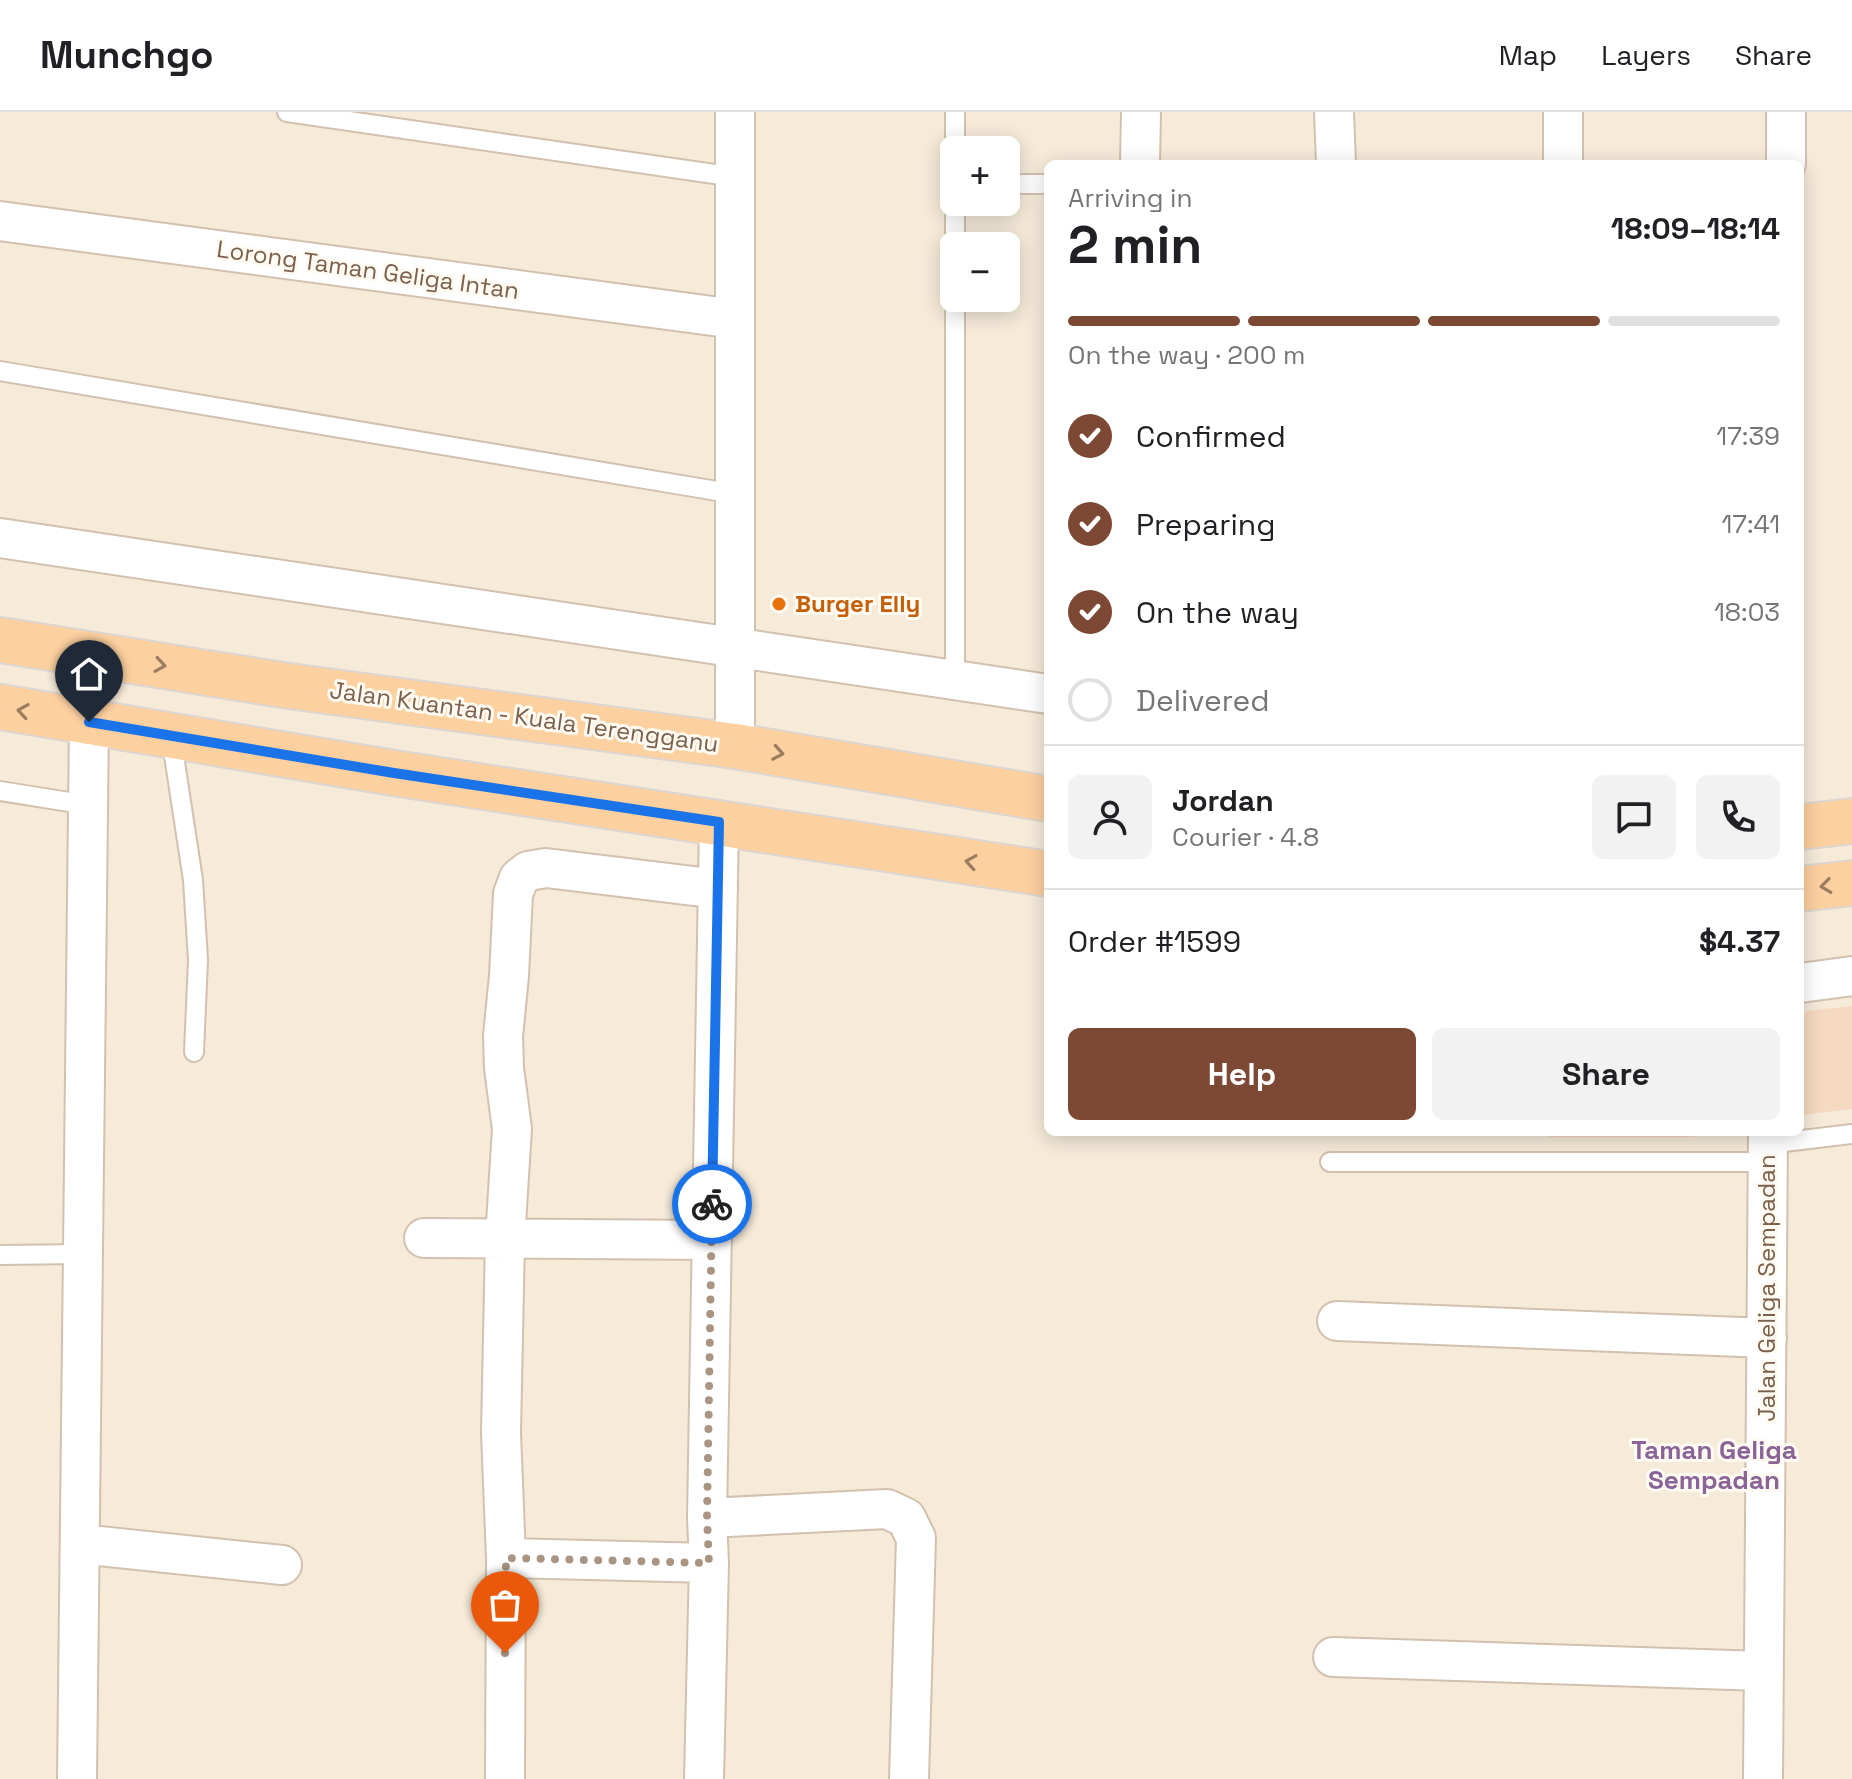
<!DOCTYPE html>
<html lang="en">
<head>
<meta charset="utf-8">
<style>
  body { margin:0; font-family:"Space Grotesk",sans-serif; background:#f2f2f2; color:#202124; height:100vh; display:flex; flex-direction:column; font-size:30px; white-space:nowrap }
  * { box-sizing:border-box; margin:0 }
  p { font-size:26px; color:#757577 }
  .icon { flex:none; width:44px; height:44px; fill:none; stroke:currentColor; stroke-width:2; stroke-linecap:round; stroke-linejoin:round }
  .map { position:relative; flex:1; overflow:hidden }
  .sheet { position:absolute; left:1044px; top:48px; width:760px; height:976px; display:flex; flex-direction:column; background:#fff; border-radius:12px; box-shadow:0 4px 20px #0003 }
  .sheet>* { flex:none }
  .fabs { position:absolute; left:940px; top:24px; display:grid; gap:16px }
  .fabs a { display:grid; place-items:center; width:80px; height:80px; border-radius:12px; background:#fff; box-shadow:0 4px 20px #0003; font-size:40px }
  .pin { position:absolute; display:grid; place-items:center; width:68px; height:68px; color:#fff; margin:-82px -34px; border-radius:50% 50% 50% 0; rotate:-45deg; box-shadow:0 0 8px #0007 }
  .pin .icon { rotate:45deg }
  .courier { position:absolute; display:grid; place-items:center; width:80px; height:80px; margin:-40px; border:6px solid #1a73e8; border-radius:50%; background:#fff; color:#222; box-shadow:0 2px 10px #0007 }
  .summary em { font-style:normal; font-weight:600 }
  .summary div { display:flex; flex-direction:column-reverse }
  .summary { display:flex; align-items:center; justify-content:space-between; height:136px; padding:0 24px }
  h1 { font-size:52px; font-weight:600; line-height:60px }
  .bar { display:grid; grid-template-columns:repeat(4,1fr); gap:12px 8px; align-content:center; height:96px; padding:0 24px }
  .bar i { height:10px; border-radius:6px; background:#e0e0e0 }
  .bar .active { background:#7d4935 }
  .bar p { grid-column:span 4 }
  .line { display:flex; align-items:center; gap:20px; padding:0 24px; border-top:2px solid #e0e0e0 }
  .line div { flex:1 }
  .round { display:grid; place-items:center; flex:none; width:84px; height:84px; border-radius:12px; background:#f2f2f2 }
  ol { padding:0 24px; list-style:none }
  li { display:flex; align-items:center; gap:24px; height:88px }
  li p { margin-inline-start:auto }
  li .icon { padding:8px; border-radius:50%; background:#7d4935; color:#fff; stroke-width:4 }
  li:last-child { color:#757577 }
  li i { width:44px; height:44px; border:4px solid #e0e0e0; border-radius:50% }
  .cta { display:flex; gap:16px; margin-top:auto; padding:16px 24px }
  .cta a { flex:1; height:92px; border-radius:12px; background:#7d4935; color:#fff; font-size:32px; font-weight:600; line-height:92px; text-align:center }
  .cta a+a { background:#f2f2f2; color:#202124 }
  header { display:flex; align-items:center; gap:48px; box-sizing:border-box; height:112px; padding:0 40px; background:#fff; border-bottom:2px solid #e0e0e0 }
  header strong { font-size:38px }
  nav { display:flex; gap:44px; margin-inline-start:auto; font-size:28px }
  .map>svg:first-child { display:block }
  .residential { fill:#f6ebd9; fill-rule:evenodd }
  .building { fill:#f5d9c0 }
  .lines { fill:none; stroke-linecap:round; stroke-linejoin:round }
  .service-casing { stroke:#d2c1ae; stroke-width:22 }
  .minor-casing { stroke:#d2c1ae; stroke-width:42 }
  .trunk-casing { stroke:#ddd6d0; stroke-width:48 }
  .service { stroke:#fff; stroke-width:18 }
  .minor { stroke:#fff; stroke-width:38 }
  .trunk { stroke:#fdd0a0; stroke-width:44 }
  .oneway { stroke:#9c7c60 }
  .done { stroke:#aa9583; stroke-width:8; stroke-dasharray:0 14.4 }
  .route { stroke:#1a73e8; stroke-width:10 }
  .food-dot { fill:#e8710a; stroke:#fffbf3; stroke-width:3 }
  .labels { text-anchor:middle; stroke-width:6; stroke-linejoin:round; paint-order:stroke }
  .street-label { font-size:24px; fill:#7c604b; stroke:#fffbf3 }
  .food-label { font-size:24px; font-weight:bold; fill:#c56008; stroke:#fffbf3; text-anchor:start }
  .neighbourhood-label { font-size:26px; font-weight:bold; fill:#8a6397; stroke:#fffbf3 }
</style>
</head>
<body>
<header>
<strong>Munchgo</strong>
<nav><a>Map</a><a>Layers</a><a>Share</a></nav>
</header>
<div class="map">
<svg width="1852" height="1667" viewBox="0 0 1852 1667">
  <rect width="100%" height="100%" fill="#fef8eb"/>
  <path class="residential" d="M 0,0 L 1852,0 L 1852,1667 L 0,1667 ZM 954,38 L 1006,38 L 1006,90 L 954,90 ZM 1048,52 L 1800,52 L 1800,1020 L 1048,1020 ZM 954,134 L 1006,134 L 1006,186 L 954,186 Z"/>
  <path class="building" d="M 1852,894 L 1852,997 L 1800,1003 L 1800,908 L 1806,899 Z
    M 1548,1020 L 1694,1020 L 1694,1025 L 1548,1025 Z"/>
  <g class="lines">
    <g class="service-casing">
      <path id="service" d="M 287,0 L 735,65
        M 955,38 L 955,0
        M 1006,72 L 1048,72
        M 955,134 L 955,90
        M 0,259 L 735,382
        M 955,567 L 955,186
        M 171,624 L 193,768 L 198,848 L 194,940
        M 0,679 L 88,693
        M 1768,1032 L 1852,1022
        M 1330,1050 L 1768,1050
        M 0,1143 L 83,1142"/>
    </g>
    <g class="minor-casing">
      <path id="minor" d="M 735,0 L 735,634
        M 1334,0 L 1336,52
        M 1563,0 L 1563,52
        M 1786,0 L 1786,52
        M 1140,52 L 1141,0
        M 0,109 L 735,207
        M 0,426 L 1048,582
        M 1800,871 L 1852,864
        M 424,1126 L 712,1128
        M 1337,1209 L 1767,1226
        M 707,1406 L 887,1397 L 906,1406 L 916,1426 L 909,1667
        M 80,1432 L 282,1453
        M 506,1446 L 709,1451
        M 1333,1545 L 1764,1559
        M 77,1667 L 89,610
        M 505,1667 L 506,1446 L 501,1321 L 505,1127 L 512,1017 L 504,956 L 503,924 L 509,864 L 513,782 L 519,766 L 528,759 L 546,756 L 718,777
        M 704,1667 L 709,1451 L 707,1406 L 719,710
        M 1763,1667 L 1768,1020"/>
    </g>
    <g class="trunk-casing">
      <path id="trunk" d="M 0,528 L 289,574 L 735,634 L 1048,687
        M 0,595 L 394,661 L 1048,762
        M 1800,715 L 1852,709
        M 1800,777 L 1852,771"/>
    </g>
    <use href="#service" class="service"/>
    <use href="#minor" class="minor"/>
    <use href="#trunk" class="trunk"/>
  </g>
  <defs><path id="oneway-chevron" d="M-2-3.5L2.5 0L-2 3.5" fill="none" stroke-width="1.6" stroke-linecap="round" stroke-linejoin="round" transform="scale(2)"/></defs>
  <g class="oneway">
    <use href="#oneway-chevron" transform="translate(160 553) rotate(9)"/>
    <use href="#oneway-chevron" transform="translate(23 599) rotate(-171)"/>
    <use href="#oneway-chevron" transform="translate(778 641) rotate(10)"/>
    <use href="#oneway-chevron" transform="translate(971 750) rotate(-171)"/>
    <use href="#oneway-chevron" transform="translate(1826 774) rotate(173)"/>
  </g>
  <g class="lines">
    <path class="done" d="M 505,1541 L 506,1446 L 709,1451 L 707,1406 L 712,1092"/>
    <path class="route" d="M 89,610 L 394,661 L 719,710 L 712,1092"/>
  </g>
  <circle class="food-dot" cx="779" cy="492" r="8"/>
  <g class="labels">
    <g class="street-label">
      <text transform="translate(368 158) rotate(8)" y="8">Lorong Taman Geliga Intan</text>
      <text transform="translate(524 605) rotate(8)" y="8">Jalan Kuantan - Kuala Terengganu</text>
      <text transform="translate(1767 1176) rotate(-90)" y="8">Jalan Geliga Sempadan</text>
    </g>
    <g class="food-label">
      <text x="795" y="500">Burger Elly</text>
    </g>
    <g class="neighbourhood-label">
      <text x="1714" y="1347">Taman Geliga<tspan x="1714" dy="30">Sempadan</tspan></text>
    </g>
  </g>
</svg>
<div class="fabs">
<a>+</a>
<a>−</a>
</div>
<div class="pin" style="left:505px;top:1541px;background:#ea580c"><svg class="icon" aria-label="bag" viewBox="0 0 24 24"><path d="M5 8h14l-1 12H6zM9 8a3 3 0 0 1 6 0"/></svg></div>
<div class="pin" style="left:89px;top:610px;background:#1f2937"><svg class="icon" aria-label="home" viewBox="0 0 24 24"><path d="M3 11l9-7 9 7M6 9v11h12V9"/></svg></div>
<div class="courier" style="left:712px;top:1092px"><svg class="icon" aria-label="bike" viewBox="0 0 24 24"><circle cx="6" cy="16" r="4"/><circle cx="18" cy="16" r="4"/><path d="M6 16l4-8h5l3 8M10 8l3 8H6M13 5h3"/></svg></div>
<section class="sheet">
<div class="summary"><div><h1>2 min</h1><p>Arriving in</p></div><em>18:09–18:14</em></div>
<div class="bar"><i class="active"></i><i class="active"></i><i class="active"></i><i></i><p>On the way · 200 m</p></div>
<ol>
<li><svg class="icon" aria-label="check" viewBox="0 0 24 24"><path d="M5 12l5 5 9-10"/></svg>Confirmed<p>17:39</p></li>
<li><svg class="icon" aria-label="check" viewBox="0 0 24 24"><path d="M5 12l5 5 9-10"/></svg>Preparing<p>17:41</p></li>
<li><svg class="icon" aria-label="check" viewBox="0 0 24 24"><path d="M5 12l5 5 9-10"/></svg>On the way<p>18:03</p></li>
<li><i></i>Delivered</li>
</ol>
<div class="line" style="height:144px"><a class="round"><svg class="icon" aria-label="person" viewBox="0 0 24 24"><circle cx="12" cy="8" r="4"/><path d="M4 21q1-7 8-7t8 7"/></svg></a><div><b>Jordan</b><p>Courier · 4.8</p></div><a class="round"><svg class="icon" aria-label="chat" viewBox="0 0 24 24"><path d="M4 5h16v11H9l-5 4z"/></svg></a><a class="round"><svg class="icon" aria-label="phone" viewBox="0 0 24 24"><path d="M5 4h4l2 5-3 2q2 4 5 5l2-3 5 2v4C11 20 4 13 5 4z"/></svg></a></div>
<div class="line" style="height:104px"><div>Order #1599</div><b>$4.37</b></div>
<div class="cta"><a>Help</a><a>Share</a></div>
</section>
</div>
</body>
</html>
